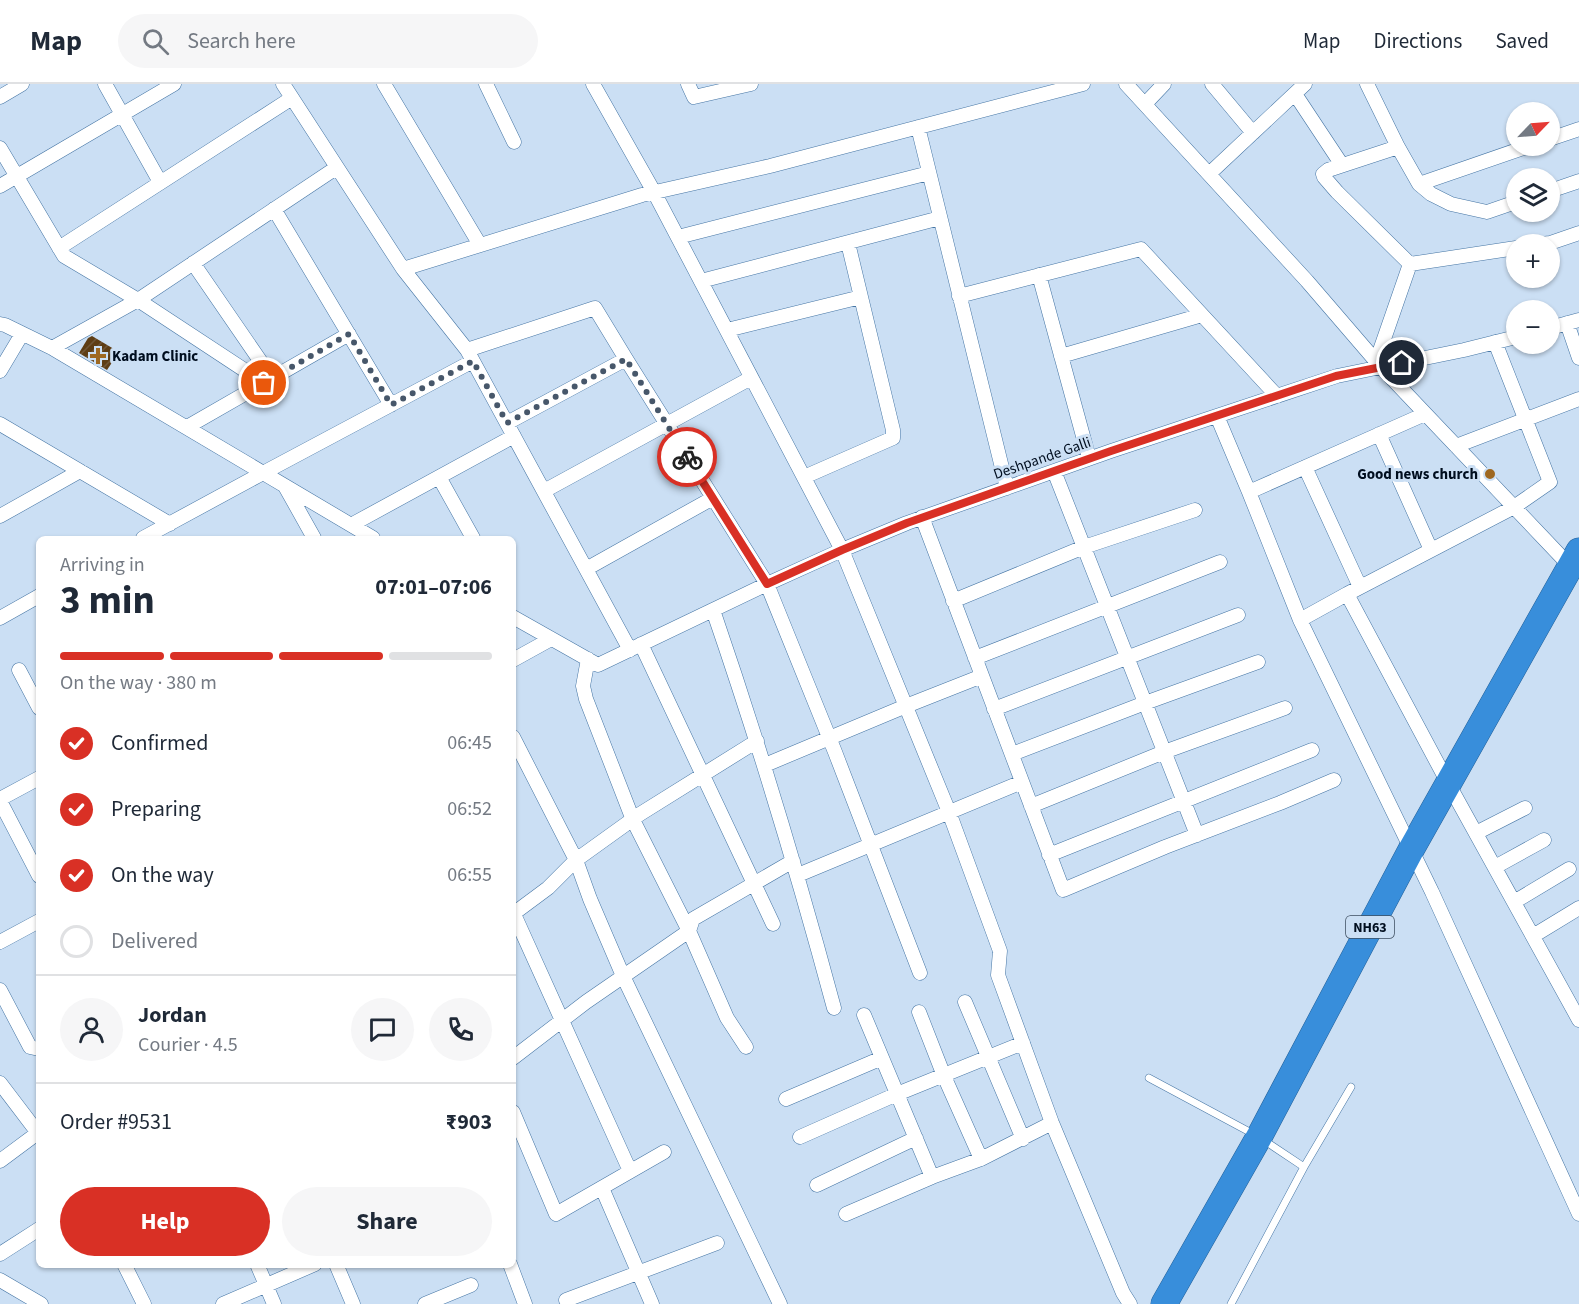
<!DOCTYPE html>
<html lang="en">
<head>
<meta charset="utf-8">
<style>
  body { margin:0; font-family:"Source Sans 3",sans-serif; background:#f6f6f7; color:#1f2937; height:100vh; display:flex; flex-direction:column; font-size:22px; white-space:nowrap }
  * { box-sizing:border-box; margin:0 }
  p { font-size:20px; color:#747a83 }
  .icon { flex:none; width:33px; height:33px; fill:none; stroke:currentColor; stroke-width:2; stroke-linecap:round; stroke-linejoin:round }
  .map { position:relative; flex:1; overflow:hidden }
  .drawer { position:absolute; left:36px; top:452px; width:480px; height:732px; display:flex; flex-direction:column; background:#fff; border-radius:9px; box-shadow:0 2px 4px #0004 }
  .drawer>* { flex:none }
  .needle { width:39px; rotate:65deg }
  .buttons { position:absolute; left:1506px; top:18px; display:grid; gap:12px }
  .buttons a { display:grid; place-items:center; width:54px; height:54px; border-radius:50%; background:#fff; box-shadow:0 2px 4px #0004; font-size:30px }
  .pin { position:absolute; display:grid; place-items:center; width:51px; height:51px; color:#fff; margin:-26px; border:3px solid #fff; border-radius:50%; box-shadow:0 2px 6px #0007 }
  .courier { position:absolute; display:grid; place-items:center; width:60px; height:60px; margin:-30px; border:4px solid #d93025; border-radius:50%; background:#fff; color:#222; box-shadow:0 2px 8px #0007 }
  .overview em { font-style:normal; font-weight:700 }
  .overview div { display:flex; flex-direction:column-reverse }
  .overview { display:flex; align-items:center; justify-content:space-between; height:102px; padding:0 24px }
  h1 { font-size:39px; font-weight:700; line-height:45px }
  .bar { display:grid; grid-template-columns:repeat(4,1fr); gap:9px 6px; align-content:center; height:72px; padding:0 24px }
  .bar i { height:8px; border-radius:4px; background:#e0e1e3 }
  .bar .current { background:#d93025 }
  .bar p { grid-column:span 4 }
  .line { display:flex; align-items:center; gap:15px; padding:0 24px; border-top:2px solid #e0e1e3 }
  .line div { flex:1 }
  .round { display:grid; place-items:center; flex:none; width:63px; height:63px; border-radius:32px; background:#f6f6f7 }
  ol { padding:0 24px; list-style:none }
  li { display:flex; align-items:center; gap:18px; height:66px }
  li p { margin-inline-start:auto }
  li .icon { padding:6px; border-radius:50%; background:#d93025; color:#fff; stroke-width:4 }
  li:last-child { color:#747a83 }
  li i { width:33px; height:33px; border:3px solid #e0e1e3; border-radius:50% }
  .primary-button { display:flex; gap:12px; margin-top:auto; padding:12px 24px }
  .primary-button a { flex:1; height:69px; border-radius:36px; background:#d93025; color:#fff; font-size:24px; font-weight:700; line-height:69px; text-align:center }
  .primary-button a+a { background:#f6f6f7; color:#1f2937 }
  header { display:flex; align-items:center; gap:36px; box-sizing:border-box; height:84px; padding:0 30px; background:#fff; border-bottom:2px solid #e0e1e3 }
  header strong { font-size:28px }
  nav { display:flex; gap:33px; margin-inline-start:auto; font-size:21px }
  .search { width:420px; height:54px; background:#f6f6f7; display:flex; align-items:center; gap:15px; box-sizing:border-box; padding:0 21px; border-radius:33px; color:#747a83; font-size:22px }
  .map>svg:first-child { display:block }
  .building { fill:url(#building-hatch) }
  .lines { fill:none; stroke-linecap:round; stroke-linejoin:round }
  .lane-casing { stroke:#4575a4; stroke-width:8 }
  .street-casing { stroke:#4575a4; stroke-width:15 }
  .highway-casing { stroke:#246199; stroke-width:27 }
  .lane { stroke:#fff; stroke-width:7 }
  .street { stroke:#fff; stroke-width:14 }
  .highway { stroke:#388edb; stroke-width:26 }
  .done { stroke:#47576a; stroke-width:6; stroke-dasharray:0 10.8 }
  .route { stroke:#d93025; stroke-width:8 }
  .poi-dot { fill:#9e6821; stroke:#cbdff4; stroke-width:2 }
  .labels { text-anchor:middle; stroke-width:6; stroke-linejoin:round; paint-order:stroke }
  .shield { fill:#cbdff4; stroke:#3d4d5f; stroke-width:1.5 }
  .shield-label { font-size:14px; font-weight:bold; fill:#000e1f }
  .poi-label { font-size:15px; font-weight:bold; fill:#000e1f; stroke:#cbdff4; text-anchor:start }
  .street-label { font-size:15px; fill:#000e1f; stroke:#cbdff4 }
</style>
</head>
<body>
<header>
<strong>Map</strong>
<div class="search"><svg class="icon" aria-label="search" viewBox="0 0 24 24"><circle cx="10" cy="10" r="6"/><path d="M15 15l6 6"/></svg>Search here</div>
<nav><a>Map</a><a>Directions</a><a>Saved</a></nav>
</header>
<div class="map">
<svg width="1579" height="1220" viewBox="0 0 1579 1220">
  <defs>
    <pattern id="building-hatch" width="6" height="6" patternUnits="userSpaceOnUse" patternTransform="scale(1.5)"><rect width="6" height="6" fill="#5e3d14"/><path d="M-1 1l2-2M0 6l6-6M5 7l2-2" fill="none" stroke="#6f5536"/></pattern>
  </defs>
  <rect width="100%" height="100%" fill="#cbdff4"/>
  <path class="building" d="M 92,252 L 119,268 L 107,286 L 79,269 L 88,254 Z"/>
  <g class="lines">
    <g class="lane-casing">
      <path id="lane" d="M 1149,994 L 1259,1053 L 1304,1083
        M 1231,1220 L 1304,1083 L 1351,1003"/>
    </g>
    <g class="street-casing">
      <path id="street" d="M 105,0 L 160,98
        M 283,0 L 403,185 L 642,111 L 770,82 L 1083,0
        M 384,0 L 480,161
        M 486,0 L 514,58
        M 593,0 L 654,108 L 842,466 L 949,728 L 1000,867 L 998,891 L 1052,1039 L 1123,1209 L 1130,1220
        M 688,0 L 694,13 L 751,0
        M 1126,0 L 1307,197 L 1381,283 L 1570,482
        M 1212,0 L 1253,49
        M 1367,0 L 1398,63 L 1419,100 L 1431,110 L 1451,120 L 1487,128 L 1516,118
        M 1295,10 L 1342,81
        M 0,13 L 22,0
        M 1145,20 L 1164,0
        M 918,43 L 1007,404
        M 1550,55 L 1579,45
        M 0,64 L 64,172 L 138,216 L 264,299
        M 1209,90 L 1305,0
        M 1419,100 L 1529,62
        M 0,102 L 174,0
        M 1550,107 L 1579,97
        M 274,125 L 391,321
        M 678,153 L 929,89
        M 1541,160 L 1550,159 L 1579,149
        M 59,164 L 292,14
        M 193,179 L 272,294
        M 1410,180 L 1516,164
        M 403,185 L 467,266 L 630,566
        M 1039,191 L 1089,374
        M 701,197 L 940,134
        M 959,212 L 1141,165 L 1277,312
        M 1567,239 L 1579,274
        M 0,240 L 5,241 L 52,264 L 373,454
        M 1550,244 L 1579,236
        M 727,246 L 861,213
        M 52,264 L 138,216 L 336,84
        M 467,266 L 595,224 L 626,275 L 767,500 L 835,668 L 920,889
        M 1061,272 L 1202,231
        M 1376,278 L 1410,180 L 1337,108 L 1324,93 L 1323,90 L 1328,86 L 1398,63
        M 0,287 L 22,250
        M 1217,332 L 1249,408 L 1300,536 L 1432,808 L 1579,1130
        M 507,339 L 626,275
        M 0,340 L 170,440
        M 187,343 L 349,250
        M 1379,350 L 1431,466
        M 1456,362 L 1579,315
        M 1305,383 L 1360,503
        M 1054,387 L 1197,751
        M 439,393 L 473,454
        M 804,393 L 893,354 L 893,346 L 848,159
        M 286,404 L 314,454
        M 544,407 L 751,294
        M 1249,408 L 1425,330
        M 0,432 L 80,387
        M 922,433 L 1063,806 L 1165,763 L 1280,719 L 1334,696
        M 351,441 L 514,352
        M 143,454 L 263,389 L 473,277
        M 586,485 L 713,414
        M 1347,510 L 1448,699 L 1579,936
        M 953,517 L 1084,463 L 1195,426
        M 713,526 C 758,657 798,790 834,924
        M 513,533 L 598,581 L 767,500 L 842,466 L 907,439 L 1111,367 L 1337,292 L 1464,266 L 1516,253
        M 0,534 L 39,512
        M 1300,536 L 1347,510 L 1514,423 L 1550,398 L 1495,258
        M 641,560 L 773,840
        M 975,574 L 1220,478
        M 588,575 L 583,602 L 586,615 L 633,736 L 689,847 L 727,934 L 746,963
        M 513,576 L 551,555
        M 19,586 L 39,624
        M 994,625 L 1238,531
        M 513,653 L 576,776 L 590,815 L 623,892 L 780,1220
        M 1012,670 L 1145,619 L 1258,578
        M 765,681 L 906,622 L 982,592
        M 0,715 L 39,694
        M 0,717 L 39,792
        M 1031,722 L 1164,668 L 1285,624
        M 1476,749 L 1525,724
        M 1049,771 L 1312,666
        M 1495,783 L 1544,756
        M 798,791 L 1022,698
        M 1514,818 L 1569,785
        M 513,828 L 630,1087
        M 513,830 L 548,804 L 576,776 L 640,730 L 757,657
        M 1533,852 L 1579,824
        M 0,858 L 39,837
        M 0,906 L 30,963 L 39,965
        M 965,918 L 1023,1055
        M 919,928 L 944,992 L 981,1075
        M 864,931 L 932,1093
        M 513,974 L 586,918 L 689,847 L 693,835 L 793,777
        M 0,999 L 38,1049
        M 786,1015 L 882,974
        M 513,1028 L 556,1130 L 664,1068
        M 800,1053 L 897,1010 L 1023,959
        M 0,1077 L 39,1048
        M 817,1101 L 916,1054
        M 602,1104 L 652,1220
        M 846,1130 L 932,1093 L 981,1075 L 1052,1039
        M 0,1170 L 39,1145
        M 124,1180 L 144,1220
        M 257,1180 L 274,1220
        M 336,1180 L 353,1220
        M 510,1180 L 525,1220
        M 0,1196 L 41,1220
        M 566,1216 L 717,1159
        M 223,1220 L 315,1180
        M 425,1220 L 471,1201"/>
    </g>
    <g class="highway-casing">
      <path id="highway" d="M 1164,1220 L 1259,1053 L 1412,764 L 1579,467"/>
    </g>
    <use href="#lane" class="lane"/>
    <use href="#street" class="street"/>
    <use href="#highway" class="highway"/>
  </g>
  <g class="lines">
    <path class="done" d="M 264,299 L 349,250 L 391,321 L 473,277 L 507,339 L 626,275 L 687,373"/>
    <path class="route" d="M 687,373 L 767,500 L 842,466 L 907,439 L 1111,367 L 1336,292 L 1402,279"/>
  </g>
  <g class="poi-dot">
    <path d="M95 263h6v6h6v6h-6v6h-6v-6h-6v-6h6z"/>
    <circle cx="1490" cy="390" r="6"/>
  </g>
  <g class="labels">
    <rect class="shield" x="1346" y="832" width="48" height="22" rx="4.5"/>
    <g class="shield-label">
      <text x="1370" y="848">NH63</text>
    </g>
    <g class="poi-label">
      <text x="112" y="277">Kadam Clinic</text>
      <text x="1478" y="395" text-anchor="end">Good news church</text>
    </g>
    <g class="street-label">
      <text transform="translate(1042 374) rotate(-19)" y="5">Deshpande Galli</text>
    </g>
  </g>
</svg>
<div class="buttons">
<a><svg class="needle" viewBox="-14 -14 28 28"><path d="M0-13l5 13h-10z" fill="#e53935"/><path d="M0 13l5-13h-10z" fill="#747a83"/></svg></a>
<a><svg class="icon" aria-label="layers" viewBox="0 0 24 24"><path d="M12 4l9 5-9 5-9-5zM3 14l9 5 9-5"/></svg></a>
<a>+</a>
<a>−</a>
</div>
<div class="pin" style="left:264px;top:299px;background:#ea580c"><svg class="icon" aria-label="bag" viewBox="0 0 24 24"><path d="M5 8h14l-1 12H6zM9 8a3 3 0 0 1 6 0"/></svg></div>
<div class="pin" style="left:1402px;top:279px;background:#1f2937"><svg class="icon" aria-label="home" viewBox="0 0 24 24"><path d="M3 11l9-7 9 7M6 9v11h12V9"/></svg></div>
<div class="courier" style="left:687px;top:373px"><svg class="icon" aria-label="bike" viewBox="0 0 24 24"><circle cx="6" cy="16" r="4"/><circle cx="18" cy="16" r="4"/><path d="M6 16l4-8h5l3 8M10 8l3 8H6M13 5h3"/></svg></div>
<section class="drawer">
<div class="overview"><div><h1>3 min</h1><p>Arriving in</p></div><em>07:01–07:06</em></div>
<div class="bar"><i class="current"></i><i class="current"></i><i class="current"></i><i></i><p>On the way · 380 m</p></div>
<ol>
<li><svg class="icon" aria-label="check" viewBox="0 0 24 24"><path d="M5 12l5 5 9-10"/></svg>Confirmed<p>06:45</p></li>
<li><svg class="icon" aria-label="check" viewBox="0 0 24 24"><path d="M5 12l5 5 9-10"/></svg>Preparing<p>06:52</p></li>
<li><svg class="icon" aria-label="check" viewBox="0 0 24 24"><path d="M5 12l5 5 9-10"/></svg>On the way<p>06:55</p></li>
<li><i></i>Delivered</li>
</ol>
<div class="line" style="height:108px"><a class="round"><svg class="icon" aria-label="person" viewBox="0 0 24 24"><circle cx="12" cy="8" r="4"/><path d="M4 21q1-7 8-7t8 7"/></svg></a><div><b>Jordan</b><p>Courier · 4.5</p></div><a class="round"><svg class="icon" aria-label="chat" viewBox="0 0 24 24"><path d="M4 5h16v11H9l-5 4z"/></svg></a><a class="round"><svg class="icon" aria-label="phone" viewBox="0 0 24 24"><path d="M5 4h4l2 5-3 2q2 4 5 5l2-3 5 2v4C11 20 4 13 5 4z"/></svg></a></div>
<div class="line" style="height:78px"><div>Order #9531</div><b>₹903</b></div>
<div class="primary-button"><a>Help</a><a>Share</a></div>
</section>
</div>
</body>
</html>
